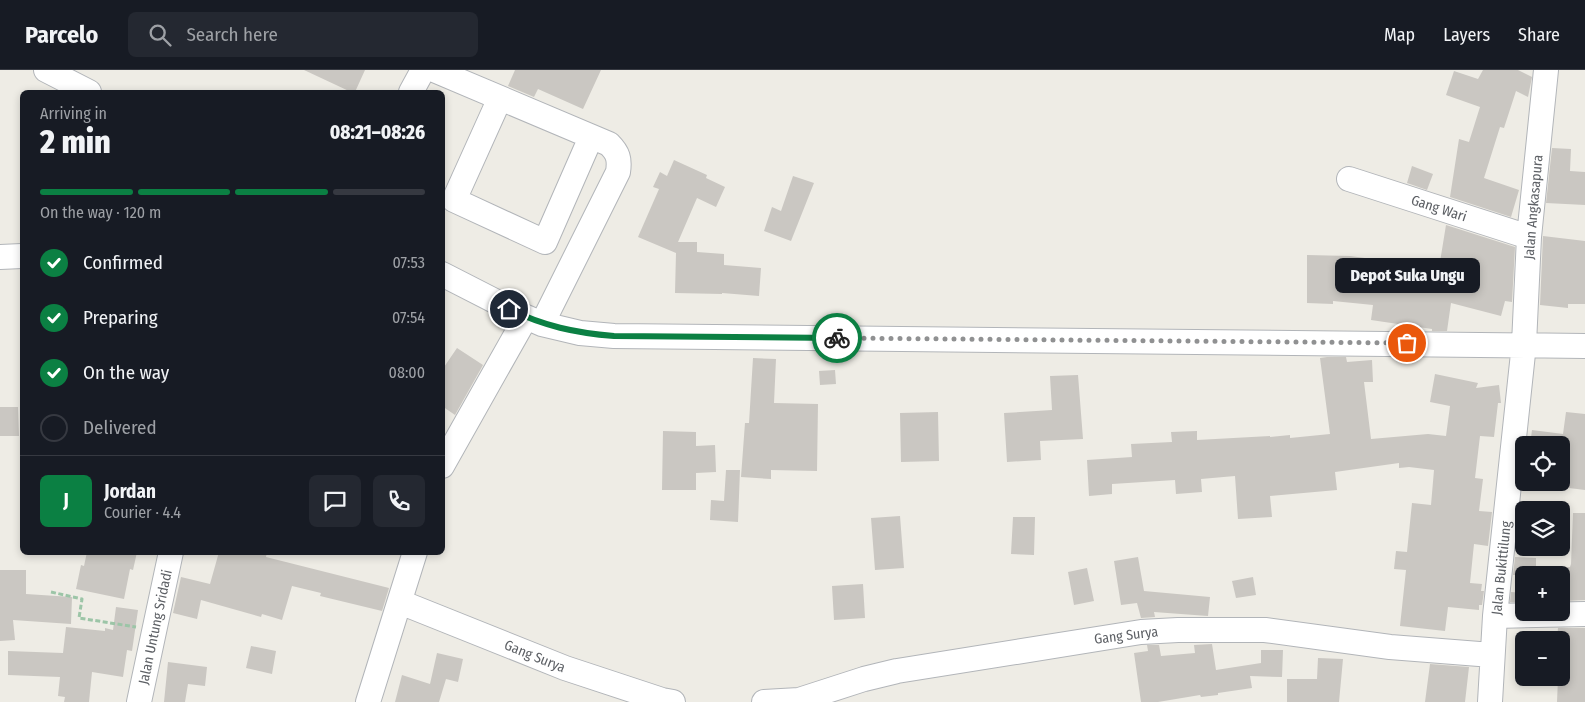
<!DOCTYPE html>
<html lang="en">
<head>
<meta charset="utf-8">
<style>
  body { margin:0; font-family:"Fira Sans Condensed",sans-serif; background:#242831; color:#f1f3f6; height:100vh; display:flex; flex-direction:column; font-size:19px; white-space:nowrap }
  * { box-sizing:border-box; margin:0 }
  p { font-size:16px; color:#9ea1a6 }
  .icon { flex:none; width:28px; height:28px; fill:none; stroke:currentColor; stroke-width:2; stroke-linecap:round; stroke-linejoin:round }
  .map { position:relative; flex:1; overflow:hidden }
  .sheet { position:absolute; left:20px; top:20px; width:425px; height:465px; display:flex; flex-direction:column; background:#171b24; border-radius:8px; box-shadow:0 2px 8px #0003 }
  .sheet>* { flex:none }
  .tools { position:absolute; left:1515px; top:366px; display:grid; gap:10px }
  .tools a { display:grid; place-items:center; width:55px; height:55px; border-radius:8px; background:#171b24; box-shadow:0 2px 8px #0003; font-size:25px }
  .pin { position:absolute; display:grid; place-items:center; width:42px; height:42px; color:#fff; margin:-21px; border:2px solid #fff; border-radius:50%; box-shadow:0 1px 5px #0007 }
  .courier { position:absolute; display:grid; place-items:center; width:50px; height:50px; margin:-25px; border:4px solid #0b8043; border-radius:50%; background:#fff; color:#222; box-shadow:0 1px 6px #0007 }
  .bubble { position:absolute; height:35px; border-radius:8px; background:#171b24; box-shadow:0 2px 8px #0003; font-size:16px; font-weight:800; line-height:35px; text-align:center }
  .headline em { font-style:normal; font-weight:800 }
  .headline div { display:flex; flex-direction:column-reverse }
  .headline { display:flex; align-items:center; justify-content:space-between; height:85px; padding:0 20px }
  h1 { font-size:32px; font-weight:800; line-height:38px }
  .bar { display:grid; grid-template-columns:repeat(4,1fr); gap:8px 5px; align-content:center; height:60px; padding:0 20px }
  .bar i { height:6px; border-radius:4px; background:#363941 }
  .bar .on { background:#0b8043 }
  .bar p { grid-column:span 4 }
  .line { display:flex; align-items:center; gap:12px; padding:0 20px; border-top:1px solid #363941 }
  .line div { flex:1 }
  .round { display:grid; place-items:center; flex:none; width:52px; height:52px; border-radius:8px; background:#242831 }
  ol { padding:0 20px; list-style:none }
  li { display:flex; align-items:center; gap:15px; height:55px }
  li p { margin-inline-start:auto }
  li .icon { padding:5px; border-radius:50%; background:#0b8043; color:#fff; stroke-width:4 }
  li:last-child { color:#9ea1a6 }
  li i { width:28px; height:28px; border:2px solid #363941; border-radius:50% }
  header { display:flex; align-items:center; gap:30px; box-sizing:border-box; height:70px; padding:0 25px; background:#171b24; border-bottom:1px solid #363941 }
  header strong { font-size:24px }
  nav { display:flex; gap:28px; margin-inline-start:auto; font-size:18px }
  .search { width:350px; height:45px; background:#242831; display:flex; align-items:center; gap:12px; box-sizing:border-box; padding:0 18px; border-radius:8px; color:#9ea1a6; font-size:19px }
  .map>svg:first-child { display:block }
  .building { fill:#cac7c2 }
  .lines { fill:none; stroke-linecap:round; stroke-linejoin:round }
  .minor-casing { stroke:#b2b5b9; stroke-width:26 }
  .path { stroke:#9cc5a7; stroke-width:3; stroke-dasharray:5 2.5; stroke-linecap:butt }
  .minor { stroke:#fff; stroke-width:24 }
  .done { stroke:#909192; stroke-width:5; stroke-dasharray:0 9 }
  .route { stroke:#0b8043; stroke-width:6 }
  .labels { text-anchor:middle; stroke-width:4; stroke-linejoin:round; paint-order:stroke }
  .street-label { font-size:14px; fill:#5d6065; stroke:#fff }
</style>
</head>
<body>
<header>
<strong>Parcelo</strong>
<div class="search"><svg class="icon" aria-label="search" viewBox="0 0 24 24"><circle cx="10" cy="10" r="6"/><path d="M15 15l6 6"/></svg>Search here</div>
<nav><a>Map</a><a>Layers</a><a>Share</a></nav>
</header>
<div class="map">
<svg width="1585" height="632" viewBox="0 0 1585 632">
  <rect width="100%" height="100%" fill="#eeece5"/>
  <path class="building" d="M 304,0 L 365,0 L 355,22 L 351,22 Z
    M 515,0 L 601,0 L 583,39 L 538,19 L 534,27 L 508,16 Z
    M 1483,0 L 1518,0 L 1532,7 L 1528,27 L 1516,21 L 1504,58 L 1500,57 L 1484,108 L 1519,120 L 1511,147 L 1450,127 L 1459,69 L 1469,72 L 1480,37 L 1446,25 L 1454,1 L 1478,9 Z
    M 1552,78 L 1571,79 L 1570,101 L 1585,102 L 1585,135 L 1546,133 Z
    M 674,90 L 707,105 L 706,108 L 725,117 L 716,137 L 697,128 L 678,172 L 697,172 L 697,182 L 724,184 L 724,195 L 761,198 L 759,226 L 722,223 L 722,224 L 675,223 L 676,183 L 638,167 L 659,119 L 653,117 L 660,102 L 667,106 Z
    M 1412,96 L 1433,104 L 1427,120 L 1407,113 Z
    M 793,106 L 814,113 L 791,171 L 764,161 L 772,137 L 781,141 Z
    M 1446,155 L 1515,177 L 1512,232 L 1505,231 L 1501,246 L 1451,233 L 1447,261 L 1432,261 L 1432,259 L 1371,250 L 1373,235 L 1333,231 L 1333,234 L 1307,233 L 1307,185 L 1350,186 L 1439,198 Z
    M 1543,166 L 1585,171 L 1585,234 L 1568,234 L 1568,238 L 1540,235 Z
    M 457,278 L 483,295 L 455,345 L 442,336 L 442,300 Z
    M 1327,287 L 1346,287 L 1347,292 L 1372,290 L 1373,312 L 1364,312 L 1371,369 L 1428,364 L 1446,366 L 1450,336 L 1430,332 L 1435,304 L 1478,313 L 1476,318 L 1499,315 L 1501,333 L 1498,333 L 1494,367 L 1480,366 L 1475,408 L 1483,409 L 1479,441 L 1492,442 L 1488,476 L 1474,474 L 1470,513 L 1482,514 L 1481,521 L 1484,521 L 1482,535 L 1479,535 L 1479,540 L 1448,537 L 1445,561 L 1400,556 L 1406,500 L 1394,499 L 1396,481 L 1407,482 L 1412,433 L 1431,435 L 1434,400 L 1409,397 L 1399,398 L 1399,393 L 1335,402 L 1337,420 L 1270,426 L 1272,447 L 1238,449 L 1235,406 L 1201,409 L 1202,422 L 1176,424 L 1175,410 L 1112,414 L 1112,424 L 1089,426 L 1087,390 L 1132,387 L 1131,374 L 1172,372 L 1171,362 L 1197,361 L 1197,370 L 1270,366 L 1270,367 L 1290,365 L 1290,368 L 1330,364 L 1320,288 Z
    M 753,288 L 776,289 L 774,333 L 818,334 L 817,401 L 771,400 L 771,409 L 741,407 L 745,353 L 749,353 Z
    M 835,300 L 836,314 L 820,315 L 819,301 Z
    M 1078,305 L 1083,369 L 1040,371 L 1041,390 L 1007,392 L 1004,343 L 1052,340 L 1050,306 Z
    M 0,337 L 18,337 L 19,366 L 0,366 Z
    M 938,342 L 939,391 L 901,392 L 900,343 Z
    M 1566,342 L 1585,344 L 1585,420 L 1561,417 L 1561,375 L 1530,375 L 1532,360 L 1563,364 Z
    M 663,361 L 696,362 L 696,376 L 715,375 L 716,402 L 696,403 L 696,420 L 662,420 Z
    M 726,400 L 740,400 L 738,452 L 710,450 L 711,430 L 724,431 Z
    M 1573,443 L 1585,443 L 1585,530 L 1561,531 L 1561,497 L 1570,497 L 1571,494 Z
    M 900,446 L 904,498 L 875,500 L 871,448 Z
    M 1013,447 L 1035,447 L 1034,485 L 1011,484 Z
    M 87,482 L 137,482 L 133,500 L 130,499 L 124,529 L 76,519 L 81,495 L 84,496 Z
    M 219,482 L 267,482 L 266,487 L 389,518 L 382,541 L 320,526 L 321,523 L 292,516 L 282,550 L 262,544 L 261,547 L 201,530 L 197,549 L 173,543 L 181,507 L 210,514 Z
    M 1138,487 L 1144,521 L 1210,527 L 1208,546 L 1154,542 L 1155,547 L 1141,548 L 1137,533 L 1121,535 L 1114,491 Z
    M 1515,487 L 1536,488 L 1536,505 L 1513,505 Z
    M 1087,498 L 1094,531 L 1074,535 L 1068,502 Z
    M 0,500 L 26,500 L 26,524 L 72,527 L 71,554 L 13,550 L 15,570 L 0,571 Z
    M 1253,507 L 1256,525 L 1236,528 L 1232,511 Z
    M 863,514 L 865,548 L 834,550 L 832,516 Z
    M 1511,522 L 1524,523 L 1524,532 L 1510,532 Z
    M 116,537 L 138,540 L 132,581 L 127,580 L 123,607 L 92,602 L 89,632 L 64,632 L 65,627 L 58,626 L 60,607 L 8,605 L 8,581 L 63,583 L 66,557 L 105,561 L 105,558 L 113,560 Z
    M 1558,558 L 1585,558 L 1585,632 L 1557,632 L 1558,608 L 1561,608 L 1561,570 L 1557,570 Z
    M 1212,574 L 1216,600 L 1261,593 L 1261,580 L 1283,580 L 1282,607 L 1250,606 L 1252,618 L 1218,623 L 1218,625 L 1201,627 L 1200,625 L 1158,632 L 1141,632 L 1134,583 L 1148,581 L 1147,575 L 1159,575 L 1161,586 L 1195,583 L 1194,575 Z
    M 251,576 L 276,581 L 272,604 L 246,598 Z
    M 437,583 L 463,589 L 458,612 L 446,609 L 439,632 L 395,632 L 402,605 L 430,614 Z
    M 1318,588 L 1343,589 L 1339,632 L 1287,632 L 1287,609 L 1317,609 Z
    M 168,592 L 207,597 L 205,616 L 188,614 L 185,632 L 164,632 Z
    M 1430,594 L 1469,597 L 1465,632 L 1425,632 Z"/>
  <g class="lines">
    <g class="minor-casing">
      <path id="minor" d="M 46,0 L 89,22
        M 434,0 L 609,74 C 618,83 620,89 618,102 L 542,254
        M 411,22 L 423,0
        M 500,28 L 454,130 L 545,172 L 591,67
        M 1349,109 L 1529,167
        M 0,187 L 22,186
        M 442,204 L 526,247 L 542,254 L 580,263 L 614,266 L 1585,276
        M 442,396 L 526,247
        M 400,532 L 565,598 L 662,630 L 673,632
        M 1495,546 L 1585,544
        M 139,632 L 171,482
        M 368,632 L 415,482
        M 764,632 L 799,630 L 864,609 L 897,601 L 1141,562 L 1178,560 L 1265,560 L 1390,577 L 1492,585
        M 1490,632 L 1495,546 L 1524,274 L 1529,167 L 1546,0"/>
    </g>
    <path class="path" d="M 51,522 L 82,529 L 79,548 L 136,557"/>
    <use href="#minor" class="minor"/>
  </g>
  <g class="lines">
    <path class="done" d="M 837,268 L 1407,273"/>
    <path class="route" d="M 509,239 C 543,256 576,263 614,266 L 837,268"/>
  </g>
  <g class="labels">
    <g class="street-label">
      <text transform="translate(1533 137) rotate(-85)" y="5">Jalan Angkasapura</text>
      <text transform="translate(1439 138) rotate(18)" y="5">Gang Wari</text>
      <text transform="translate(1501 498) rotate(-84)" y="5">Jalan Bukittilung</text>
      <text transform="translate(155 557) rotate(-78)" y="5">Jalan Untung Sridadi</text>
      <text transform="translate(1126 565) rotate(-7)" y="5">Gang Surya</text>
      <text transform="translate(535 586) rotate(22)" y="5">Gang Surya</text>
    </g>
  </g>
</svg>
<div class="tools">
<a><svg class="icon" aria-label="locate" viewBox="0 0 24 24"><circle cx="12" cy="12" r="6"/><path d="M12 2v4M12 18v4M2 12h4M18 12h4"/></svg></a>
<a><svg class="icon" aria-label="layers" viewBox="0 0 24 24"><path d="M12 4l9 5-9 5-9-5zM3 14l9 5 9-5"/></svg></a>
<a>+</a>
<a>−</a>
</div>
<div class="pin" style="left:1407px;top:273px;background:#ea580c"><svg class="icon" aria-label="bag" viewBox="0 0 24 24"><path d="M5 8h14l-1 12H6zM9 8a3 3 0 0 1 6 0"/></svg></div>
<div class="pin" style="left:509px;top:239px;background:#1f2937"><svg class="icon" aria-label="home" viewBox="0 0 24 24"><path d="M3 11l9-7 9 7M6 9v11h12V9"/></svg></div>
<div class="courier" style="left:837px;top:268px"><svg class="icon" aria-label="bike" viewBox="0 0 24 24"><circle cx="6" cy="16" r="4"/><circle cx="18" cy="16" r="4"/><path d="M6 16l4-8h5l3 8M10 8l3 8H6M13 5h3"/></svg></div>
<div class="bubble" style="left:1335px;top:188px;width:145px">Depot Suka Ungu</div>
<section class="sheet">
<div class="headline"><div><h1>2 min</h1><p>Arriving in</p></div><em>08:21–08:26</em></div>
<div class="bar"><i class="on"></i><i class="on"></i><i class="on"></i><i></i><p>On the way · 120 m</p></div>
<ol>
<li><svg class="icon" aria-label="check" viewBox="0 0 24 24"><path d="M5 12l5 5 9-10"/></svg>Confirmed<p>07:53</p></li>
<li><svg class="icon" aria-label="check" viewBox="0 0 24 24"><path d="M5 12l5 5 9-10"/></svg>Preparing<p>07:54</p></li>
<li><svg class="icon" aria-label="check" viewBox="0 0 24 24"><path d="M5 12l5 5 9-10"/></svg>On the way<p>08:00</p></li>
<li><i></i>Delivered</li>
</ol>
<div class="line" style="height:90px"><b class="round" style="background:#0b8043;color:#fff">J</b><div><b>Jordan</b><p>Courier · 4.4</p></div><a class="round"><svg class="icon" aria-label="chat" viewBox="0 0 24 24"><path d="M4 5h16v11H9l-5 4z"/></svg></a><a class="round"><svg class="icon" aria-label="phone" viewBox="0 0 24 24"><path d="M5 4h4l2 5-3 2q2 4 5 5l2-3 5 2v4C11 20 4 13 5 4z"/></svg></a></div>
</section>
</div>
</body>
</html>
